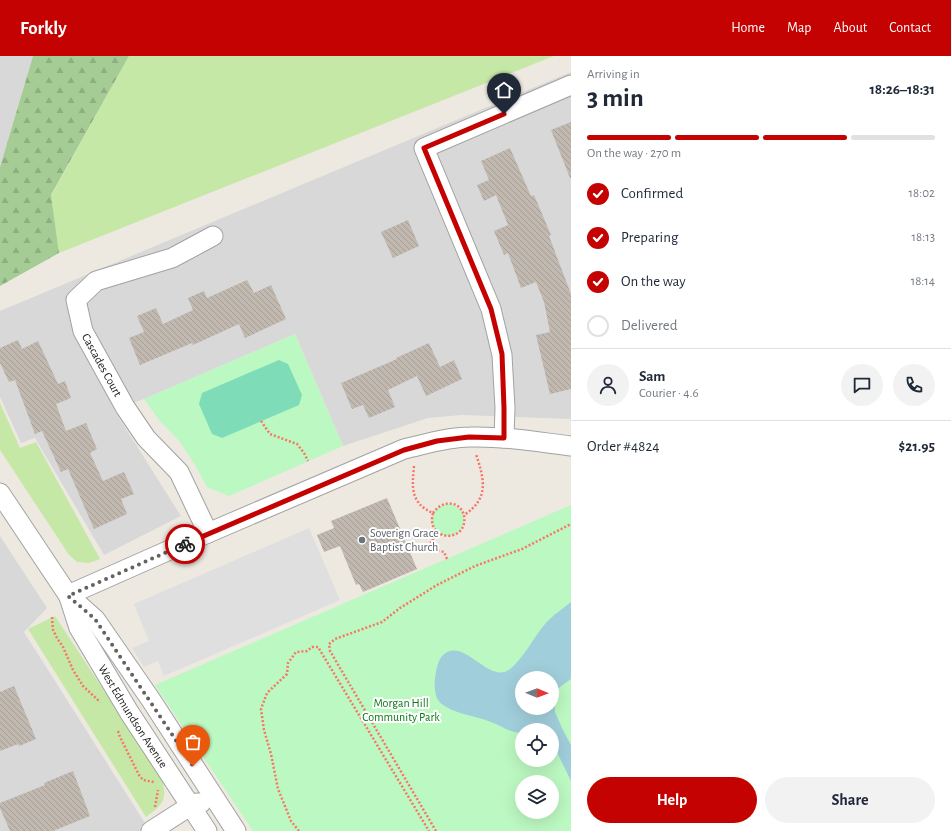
<!DOCTYPE html>
<html lang="en">
<head>
<meta charset="utf-8">
<style>
  body { margin:0; font-family:"Alegreya Sans",sans-serif; background:#f2f2f3; color:#1f2937; height:100vh; display:flex; flex-direction:column; font-size:15px; white-space:nowrap }
  * { box-sizing:border-box; margin:0 }
  p { font-size:13px; color:#747a83 }
  .icon { flex:none; width:22px; height:22px; fill:none; stroke:currentColor; stroke-width:2; stroke-linecap:round; stroke-linejoin:round }
  .map { position:relative; flex:1; overflow:hidden }
  .side { display:flex; flex-direction:column; background:#fff; width:380px }
  .side>* { flex:none }
  .needle { width:26px; rotate:91deg }
  .buttons { position:absolute; left:515px; top:615px; display:grid; gap:8px }
  .buttons a { display:grid; place-items:center; width:44px; height:44px; border-radius:50%; background:#fff; box-shadow:0 4px 16px #0002; font-size:20px }
  .pin { position:absolute; display:grid; place-items:center; width:34px; height:34px; color:#fff; margin:-41px -17px; border-radius:50% 50% 50% 0; rotate:-45deg; box-shadow:0 0 4px #0007 }
  .pin .icon { rotate:45deg }
  .courier { position:absolute; display:grid; place-items:center; width:40px; height:40px; margin:-20px; border:3px solid #c50202; border-radius:50%; background:#fff; color:#222; box-shadow:0 1px 5px #0007 }
  .overview em { font-style:normal; font-weight:700 }
  .overview div { display:flex; flex-direction:column-reverse }
  .overview { display:flex; align-items:center; justify-content:space-between; height:68px; padding:0 16px }
  h1 { font-size:26px; font-weight:700; line-height:30px }
  .bar { display:grid; grid-template-columns:repeat(4,1fr); gap:6px 4px; align-content:center; height:48px; padding:0 16px }
  .bar i { height:5px; border-radius:3px; background:#e0e1e3 }
  .bar .current { background:#c50202 }
  .bar p { grid-column:span 4 }
  .line { display:flex; align-items:center; gap:10px; padding:0 16px; border-top:1px solid #e0e1e3 }
  .line div { flex:1 }
  .round { display:grid; place-items:center; flex:none; width:42px; height:42px; border-radius:21px; background:#f2f2f3 }
  ol { padding:0 16px; list-style:none }
  li { display:flex; align-items:center; gap:12px; height:44px }
  li p { margin-inline-start:auto }
  li .icon { padding:4px; border-radius:50%; background:#c50202; color:#fff; stroke-width:4 }
  li:last-child { color:#747a83 }
  li i { width:22px; height:22px; border:2px solid #e0e1e3; border-radius:50% }
  .action { display:flex; gap:8px; margin-top:auto; padding:8px 16px }
  .action a { flex:1; height:46px; border-radius:24px; background:#c50202; color:#fff; font-size:16px; font-weight:700; line-height:46px; text-align:center }
  .action a+a { background:#f2f2f3; color:#1f2937 }
  header { display:flex; align-items:center; gap:24px; box-sizing:border-box; height:56px; padding:0 20px; background:#c50202; color:#fff }
  header strong { font-size:19px }
  nav { display:flex; gap:22px; margin-inline-start:auto; font-size:14px }
  main { display:flex; flex:1; min-height:0 }
  .map>svg:first-child { display:block }
  .residential { fill:#d9d8d8 }
  .grass { fill:#c6e8a6 }
  .forest { fill:url(#forest-firs) }
  .park { fill:#bcf8c1; fill-rule:evenodd }
  .pitch { fill:#7edcb8 }
  .parking { fill:#dfdfdf }
  .water { fill:#a1cedb; fill-rule:evenodd }
  .building { fill:url(#building-back-hatch) }
  .lines { fill:none; stroke-linecap:round; stroke-linejoin:round }
  .minor-casing { stroke:#a2a2a2; stroke-width:21 }
  .path { stroke:#f87666; stroke-width:2.5; stroke-dasharray:2 2; stroke-linecap:butt }
  .minor { stroke:#fff; stroke-width:19 }
  .done { stroke:#646360; stroke-width:4; stroke-dasharray:0 7.2 }
  .route { stroke:#c50202; stroke-width:5 }
  .worship-dot { fill:#6b7280; stroke:#fff; stroke-width:1.5 }
  .labels { text-anchor:middle; stroke-width:4; stroke-linejoin:round; paint-order:stroke }
  .street-label { font-size:12px; fill:#1b1b1b; stroke:#fff }
  .worship-label { font-size:12px; fill:#5b616d; stroke:#fff; text-anchor:start }
  .park-label { font-size:12px; fill:#0c7715; stroke:#fff }
</style>
</head>
<body>
<header>
<strong>Forkly</strong>
<nav><a>Home</a><a>Map</a><a>About</a><a>Contact</a></nav>
</header>
<main>
<div class="map">
<svg width="571" height="775" viewBox="0 0 571 775">
  <defs>
    <pattern id="forest-firs" width="22" height="20" patternUnits="userSpaceOnUse"><rect width="22" height="20" fill="#a5cc95"/><path d="M5 1l3.5 6h-7zM16 11l3.5 6h-7z" fill="#8daf80"/></pattern>
    <pattern id="building-back-hatch" width="6" height="6" patternUnits="userSpaceOnUse"><rect width="6" height="6" fill="#c1b8b0"/><path d="M-1 5l2 2M0 0l6 6M5-1l2 2" fill="none" stroke="#a59e97"/></pattern>
  </defs>
  <rect width="100%" height="100%" fill="#ede9e1"/>
  <path class="residential" d="M 0,0 L 33,0 L 0,111 Z
    M 571,16 L 571,363 L 462,359 L 428,362 L 343,390 L 295,278 L 144,343 L 114,354 L 181,460 L 104,499 L 35,382 L 21,387 L 0,341 L 0,255 Z
    M 0,480 L 47,552 L 24,576 L 150,775 L 0,775 Z"/>
  <path class="grass" d="M 129,0 L 554,0 L 59,197 L 51,140 Z
    M 0,347 L 20,392 L 36,386 L 100,503 L 89,507 L 77,506 L 69,499 L 0,394 Z
    M 55,560 L 162,723 C 168,745 162,749 146,761 L 28,573 Z"/>
  <path class="forest" d="M 33,0 L 129,0 L 51,139 L 59,197 L 0,230 L 0,111 Z"/>
  <path class="park" d="M 295,278 L 343,390 L 229,440 L 207,431 L 195,409 L 180,386 L 159,364 L 144,343 Z
    M432 464a16 16 0 1 1 32 0a16 16 0 1 1-32 0Z
    M 571,449 L 571,775 L 253,775 L 155,629 ZM 522,622 L 552,622 L 552,652 L 522,652 ZM 522,674 L 552,674 L 552,704 L 522,704 ZM 522,726 L 552,726 L 552,756 L 522,756 Z"/>
  <path class="pitch" d="M 279,304 L 288,308 L 302,339 L 299,349 L 222,382 L 212,378 L 199,348 L 202,337 Z"/>
  <path class="parking" d="M 309,472 L 340,544 L 164,620 L 158,605 L 144,611 L 132,592 L 149,585 L 134,548 Z"/>
  <path class="water" d="M 571,546 L 571,623 L 560,631 L 554,640 L 555,656 L 563,674 L 571,689 L 571,725 L 552,686 L 552,674 L 522,674 L 522,677 C 510,677 502,670 491,666 C 477,660 447,657 438,644 C 435,639 434,628 435,623 C 436,616 437,606 442,600 C 463,578 489,630 510,613 C 523,603 534,581 545,568 C 552,560 562,553 571,546 ZM 522,622 L 552,622 L 552,652 L 522,652 Z"/>
  <path class="building" d="M 571,66 L 571,122 L 570,122 L 551,74 Z
    M 510,92 L 531,140 L 534,139 L 551,179 L 549,180 L 571,238 L 571,333 L 550,338 L 536,279 L 550,276 L 544,246 L 536,226 L 521,232 L 508,197 L 504,199 L 494,175 L 508,169 L 496,139 L 484,145 L 477,129 L 489,124 L 481,105 Z
    M 408,164 L 419,190 L 393,202 L 381,176 Z
    M 247,224 L 254,237 L 271,229 L 286,263 L 245,282 L 239,268 L 193,289 L 192,287 L 140,309 L 129,282 L 144,276 L 137,260 L 156,252 L 163,268 L 193,254 L 188,242 L 204,235 L 207,242 Z
    M 18,284 L 22,293 L 38,285 L 58,328 L 65,325 L 71,342 L 56,348 L 66,375 L 86,367 L 97,393 L 90,397 L 103,425 L 124,416 L 134,438 L 121,443 L 127,458 L 94,473 L 68,413 L 61,416 L 42,375 L 35,378 L 15,324 L 9,326 L 0,307 L 0,292 Z
    M 429,287 L 440,311 L 454,304 L 462,323 L 426,340 L 417,320 L 388,334 L 395,351 L 369,362 L 363,349 L 352,353 L 341,327 L 397,303 L 396,302 Z
    M 387,442 L 417,513 L 363,536 L 359,528 L 356,529 L 340,490 L 324,496 L 317,479 L 334,472 L 331,465 Z
    M 14,630 L 36,683 L 19,690 L 18,688 L 0,695 L 0,636 Z
    M 73,715 L 90,760 L 53,775 L 10,775 L 0,752 L 0,747 L 45,729 L 44,727 Z"/>
  <g class="lines">
    <g class="minor-casing">
      <g id="minor">
        <path d="M 504,382 L 505,352 L 502,299 L 491,253 L 424,92 L 571,29"/>
        <path d="M 0,437 L 68,539 L 95,563 L 151,644 L 236,775"/>
        <path d="M 208,477 L 179,416 L 146,382 L 125,351 L 83,275 L 76,244 L 96,225 L 172,202 L 213,180"/>
        <path d="M 68,539 L 208,477 L 404,393 C 426,388 448,381 470,381 C 504,380 538,386 571,390"/>
        <path id="s1" d="M 69,541 L 79,572 L 129,656 L 207,775"/>
        <path d="M 151,775 L 190,750 L 197,747 L 201,747"/>
      </g>
    </g>
    <path class="path" d="M 261,365 L 270,378 L 297,388 L 304,397 L 308,405
      M 414,410 C 412,431 410,447 433,457 C 425,486 469,488 464,459 C 490,442 484,423 476,398
      M 433,457 C 442,444 459,444 464,459
      M 440,478 L 431,485 L 431,488 L 436,494 L 444,496 L 447,503
      M 52,561 L 53,574 L 57,582 L 63,591 L 73,614 L 83,630 L 100,646
      M 118,675 L 120,681 L 139,719 L 143,724 L 154,726
      M 155,751 L 158,734
      M 299,775 L 291,765 L 278,733 L 271,698 L 264,674 L 261,653 L 267,637 L 287,618 L 288,607 L 296,596 L 307,595 L 312,591 L 318,591 L 429,775
      M 436,775 L 330,595 L 329,588 L 335,583 L 382,566 L 400,552 L 437,529 L 475,510 L 522,493 L 571,468"/>
    <use href="#minor" class="minor"/>
  </g>
  <g class="lines">
    <path class="done" d="M 185,488 L 68,540 L 95,563 L 193,710"/>
    <path class="route" d="M 185,488 L 404,394 L 437,385 L 469,381 L 504,382 L 504,352 L 502,298 L 491,253 L 424,92 L 504,58"/>
  </g>
  <circle class="worship-dot" cx="362" cy="484" r="4"/>
  <g class="labels">
    <g class="street-label">
      <text transform="translate(102 309) rotate(61)" y="4">Cascades Court</text>
      <text dy="4" stroke="none"><textPath href="#s1" startOffset="136">West Edmundson Avenue</textPath></text>
    </g>
    <g class="worship-label">
      <text x="370" y="481">Soverign Grace<tspan x="370" dy="14">Baptist Church</tspan></text>
    </g>
    <g class="park-label">
      <text x="401" y="651">Morgan Hill<tspan x="401" dy="14">Community Park</tspan></text>
    </g>
  </g>
</svg>
<div class="buttons">
<a><svg class="needle" viewBox="-14 -14 28 28"><path d="M0-13l5 13h-10z" fill="#e53935"/><path d="M0 13l5-13h-10z" fill="#747a83"/></svg></a>
<a><svg class="icon" aria-label="locate" viewBox="0 0 24 24"><circle cx="12" cy="12" r="6"/><path d="M12 2v4M12 18v4M2 12h4M18 12h4"/></svg></a>
<a><svg class="icon" aria-label="layers" viewBox="0 0 24 24"><path d="M12 4l9 5-9 5-9-5zM3 14l9 5 9-5"/></svg></a>
</div>
<div class="pin" style="left:193px;top:710px;background:#ea580c"><svg class="icon" aria-label="bag" viewBox="0 0 24 24"><path d="M5 8h14l-1 12H6zM9 8a3 3 0 0 1 6 0"/></svg></div>
<div class="pin" style="left:504px;top:58px;background:#1f2937"><svg class="icon" aria-label="home" viewBox="0 0 24 24"><path d="M3 11l9-7 9 7M6 9v11h12V9"/></svg></div>
<div class="courier" style="left:185px;top:488px"><svg class="icon" aria-label="bike" viewBox="0 0 24 24"><circle cx="6" cy="16" r="4"/><circle cx="18" cy="16" r="4"/><path d="M6 16l4-8h5l3 8M10 8l3 8H6M13 5h3"/></svg></div>
</div>
<section class="side">
<div class="overview"><div><h1>3 min</h1><p>Arriving in</p></div><em>18:26–18:31</em></div>
<div class="bar"><i class="current"></i><i class="current"></i><i class="current"></i><i></i><p>On the way · 270 m</p></div>
<ol>
<li><svg class="icon" aria-label="check" viewBox="0 0 24 24"><path d="M5 12l5 5 9-10"/></svg>Confirmed<p>18:02</p></li>
<li><svg class="icon" aria-label="check" viewBox="0 0 24 24"><path d="M5 12l5 5 9-10"/></svg>Preparing<p>18:13</p></li>
<li><svg class="icon" aria-label="check" viewBox="0 0 24 24"><path d="M5 12l5 5 9-10"/></svg>On the way<p>18:14</p></li>
<li><i></i>Delivered</li>
</ol>
<div class="line" style="height:72px"><a class="round"><svg class="icon" aria-label="person" viewBox="0 0 24 24"><circle cx="12" cy="8" r="4"/><path d="M4 21q1-7 8-7t8 7"/></svg></a><div><b>Sam</b><p>Courier · 4.6</p></div><a class="round"><svg class="icon" aria-label="chat" viewBox="0 0 24 24"><path d="M4 5h16v11H9l-5 4z"/></svg></a><a class="round"><svg class="icon" aria-label="phone" viewBox="0 0 24 24"><path d="M5 4h4l2 5-3 2q2 4 5 5l2-3 5 2v4C11 20 4 13 5 4z"/></svg></a></div>
<div class="line" style="height:52px"><div>Order #4824</div><b>$21.95</b></div>
<div class="action"><a>Help</a><a>Share</a></div>
</section>
</main>
</body>
</html>
